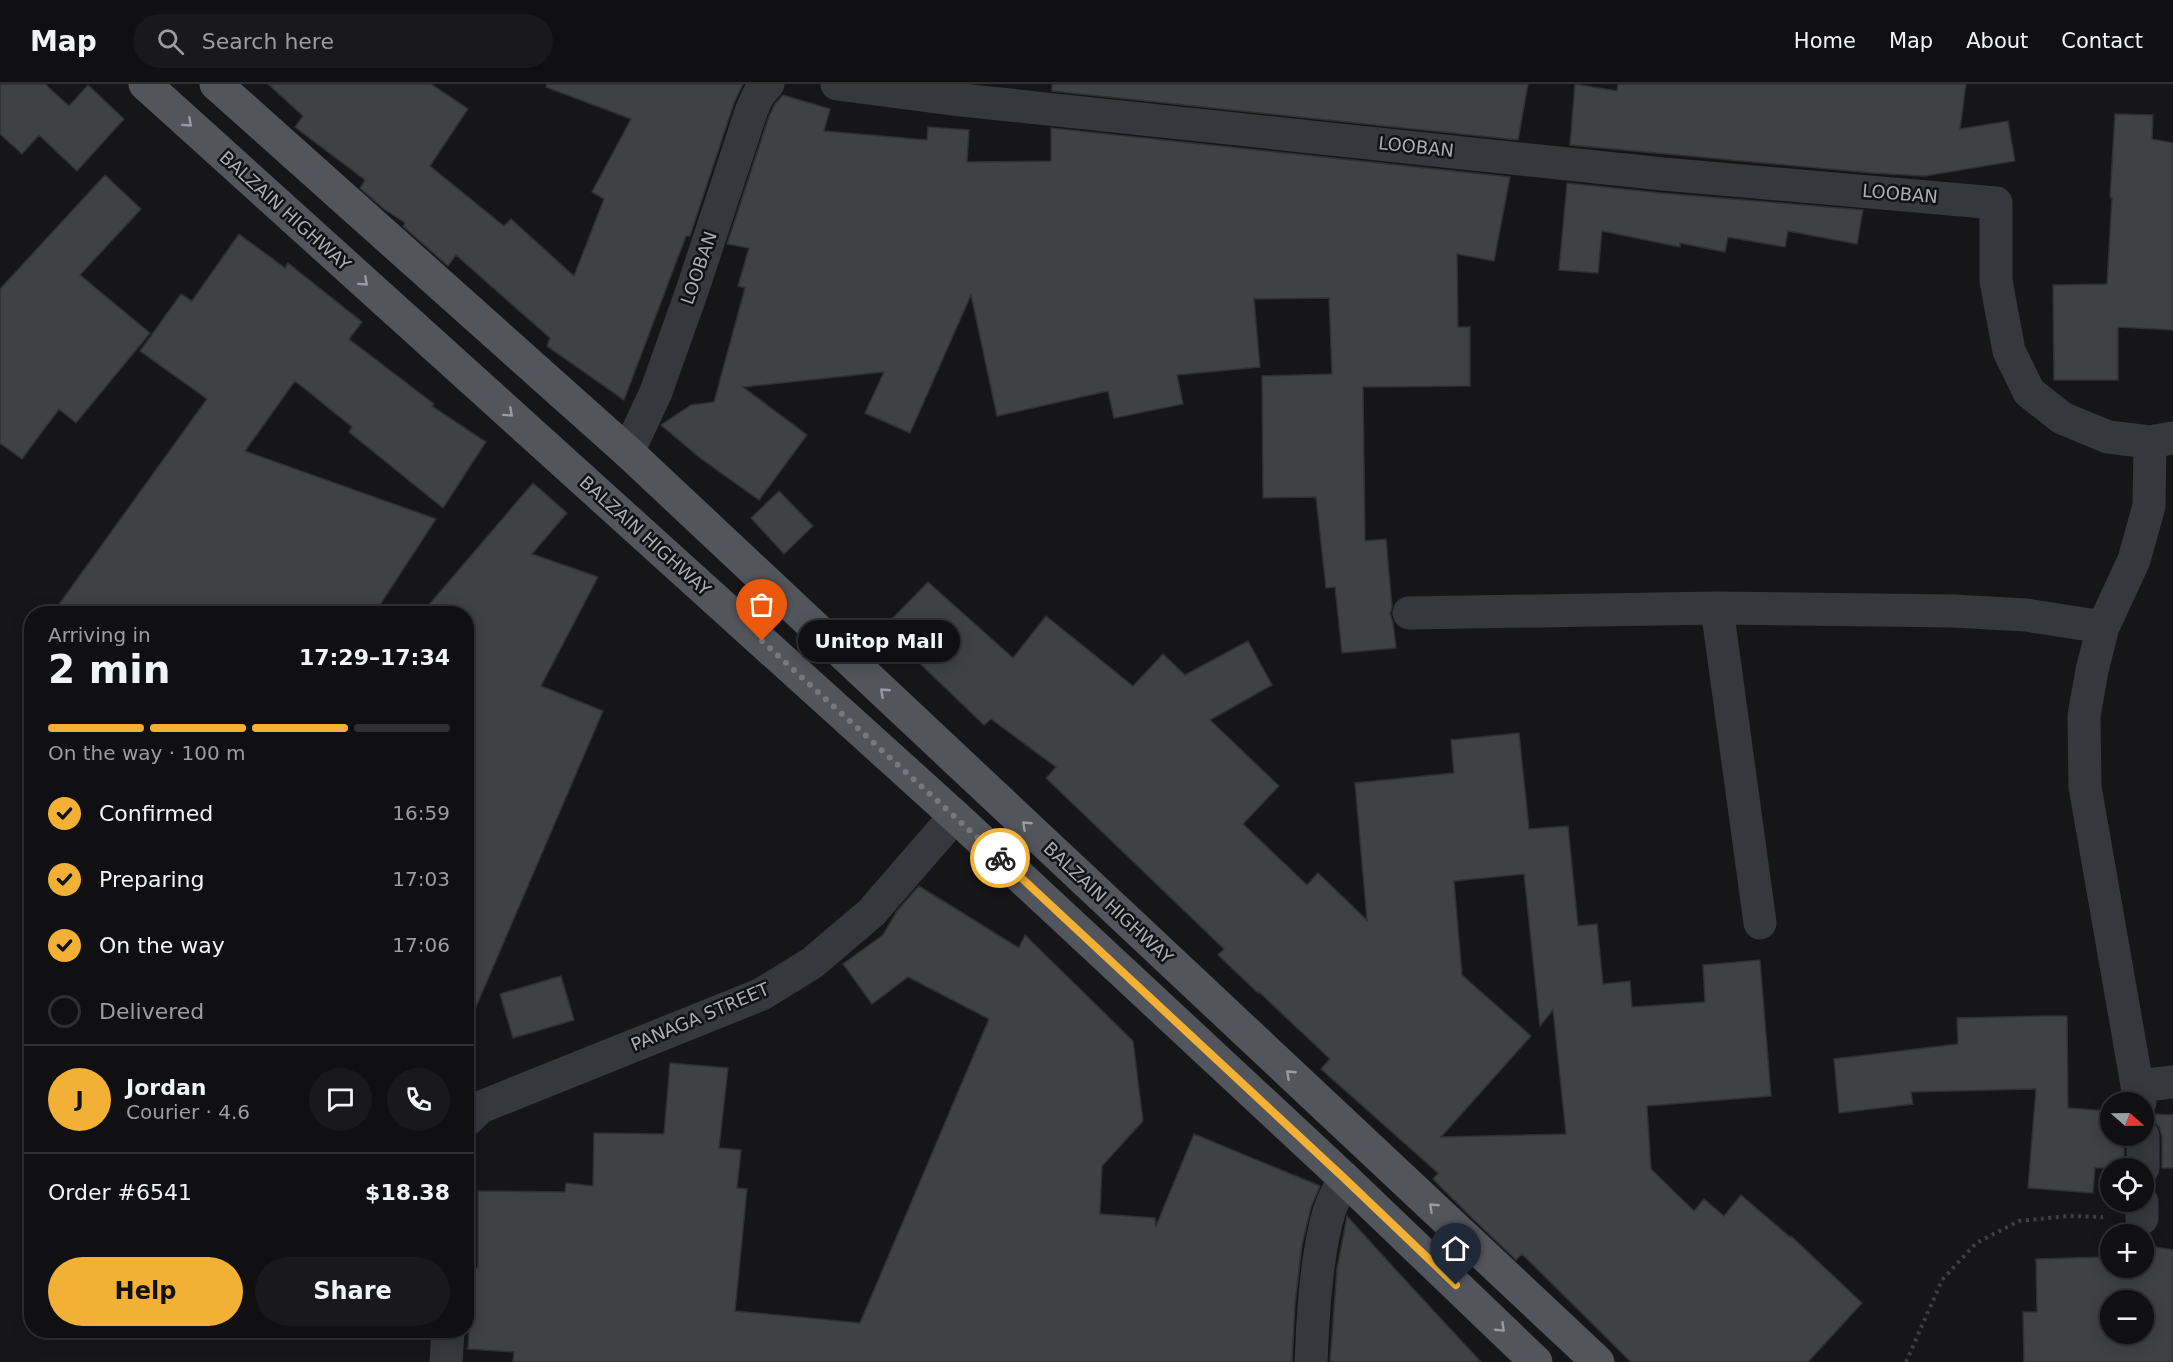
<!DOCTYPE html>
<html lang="en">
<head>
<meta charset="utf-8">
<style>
  body { margin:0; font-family:"DejaVu Sans",sans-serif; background:#19191b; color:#f1f3f6; height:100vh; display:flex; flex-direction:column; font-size:22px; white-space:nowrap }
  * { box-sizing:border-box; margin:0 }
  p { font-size:20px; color:#9c9d9f }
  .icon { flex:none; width:33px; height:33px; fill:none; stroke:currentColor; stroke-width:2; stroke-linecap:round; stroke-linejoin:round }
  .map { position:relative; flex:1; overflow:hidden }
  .drawer { position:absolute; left:24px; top:522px; width:450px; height:732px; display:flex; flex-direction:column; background:#101012; border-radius:24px; box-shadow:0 3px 15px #0003,0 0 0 2px #303032 }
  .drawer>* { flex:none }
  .needle { width:39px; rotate:110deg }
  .tools { position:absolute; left:2100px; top:1008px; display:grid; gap:12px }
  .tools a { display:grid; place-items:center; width:54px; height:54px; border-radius:50%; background:#101012; box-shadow:0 3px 15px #0003,0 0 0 2px #303032; font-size:30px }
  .pin { position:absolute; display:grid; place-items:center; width:51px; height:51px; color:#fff; margin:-62px -26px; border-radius:50% 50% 50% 0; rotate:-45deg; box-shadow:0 0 6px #0007 }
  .pin .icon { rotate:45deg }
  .courier { position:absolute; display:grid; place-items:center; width:60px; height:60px; margin:-30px; border:4px solid #f2b134; border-radius:50%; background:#fff; color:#222; box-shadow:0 2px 8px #0007 }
  .bubble { position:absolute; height:42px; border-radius:21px; background:#101012; box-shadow:0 3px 15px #0003,0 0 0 2px #303032; font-size:20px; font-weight:700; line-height:42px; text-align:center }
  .head em { font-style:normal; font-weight:700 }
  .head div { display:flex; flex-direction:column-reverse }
  .head { display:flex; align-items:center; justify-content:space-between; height:102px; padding:0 24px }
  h1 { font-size:39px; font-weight:700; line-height:45px }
  .bar { display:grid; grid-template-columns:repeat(4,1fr); gap:9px 6px; align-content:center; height:72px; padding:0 24px }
  .bar i { height:8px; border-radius:4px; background:#303032 }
  .bar .current { background:#f2b134 }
  .bar p { grid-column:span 4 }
  .line { display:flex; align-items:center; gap:15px; padding:0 24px; border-top:2px solid #303032 }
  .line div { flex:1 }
  .round { display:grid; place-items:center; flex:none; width:63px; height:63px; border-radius:32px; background:#19191b }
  ol { padding:0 24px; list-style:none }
  li { display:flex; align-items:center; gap:18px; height:66px }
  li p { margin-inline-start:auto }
  li .icon { padding:6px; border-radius:50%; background:#f2b134; color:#111; stroke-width:4 }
  li:last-child { color:#9c9d9f }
  li i { width:33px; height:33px; border:3px solid #303032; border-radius:50% }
  .action { display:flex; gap:12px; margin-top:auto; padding:12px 24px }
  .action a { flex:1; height:69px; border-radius:36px; background:#f2b134; color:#111; font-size:24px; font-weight:700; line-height:69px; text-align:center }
  .action a+a { background:#19191b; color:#f1f3f6 }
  header { display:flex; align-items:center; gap:36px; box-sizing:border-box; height:84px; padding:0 30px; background:#101012; border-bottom:2px solid #303032 }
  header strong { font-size:28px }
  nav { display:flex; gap:33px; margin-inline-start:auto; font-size:21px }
  .search { width:420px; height:54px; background:#19191b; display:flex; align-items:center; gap:15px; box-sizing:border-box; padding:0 21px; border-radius:33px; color:#9c9d9f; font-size:22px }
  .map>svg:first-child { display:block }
  .building { fill:#404145; stroke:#303034; stroke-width:1.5; fill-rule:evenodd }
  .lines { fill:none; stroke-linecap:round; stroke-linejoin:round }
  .path { stroke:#3d3f44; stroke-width:4; stroke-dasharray:3 4.5; stroke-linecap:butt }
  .street { stroke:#37383d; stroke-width:33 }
  .primary { stroke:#53555c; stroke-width:33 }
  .oneway { stroke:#979ba6 }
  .done { stroke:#757880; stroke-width:6; stroke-dasharray:0 10.8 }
  .route { stroke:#f2b134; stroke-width:8 }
  .labels { text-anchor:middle; stroke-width:5; stroke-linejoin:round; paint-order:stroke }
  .street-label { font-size:18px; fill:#a8adb8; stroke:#111113 }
</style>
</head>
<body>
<header>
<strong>Map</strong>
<div class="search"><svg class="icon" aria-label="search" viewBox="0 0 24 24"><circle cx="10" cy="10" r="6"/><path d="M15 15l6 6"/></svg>Search here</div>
<nav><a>Home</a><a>Map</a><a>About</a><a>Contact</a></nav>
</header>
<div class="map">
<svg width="2173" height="1278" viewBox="0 0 2173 1278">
  <rect width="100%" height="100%" fill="#161618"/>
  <path class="building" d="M 0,0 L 45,0 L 69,22 L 88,1 L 124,35 L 77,87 L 39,51 L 22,70 L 0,50 Z
    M 268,0 L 431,0 L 468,25 L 430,82 L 504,142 L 511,135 L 574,192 L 604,115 L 592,108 L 631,35 L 546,3 L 547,0 L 743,0 L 734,19 L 690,152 L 686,152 L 624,316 L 547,262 L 550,254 L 456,171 L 448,182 L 403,142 L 405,139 L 384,125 L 360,104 L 365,96 L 295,43 L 303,32 Z
    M 1052,0 L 1528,0 L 1518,56 L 1052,7 Z
    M 1575,0 L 1617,7 L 1618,0 L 1966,0 L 1960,45 L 2008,37 L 2015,77 L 1925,92 L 1872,89 L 1570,61 Z
    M 783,11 L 830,25 L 824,47 L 927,56 L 928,43 L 969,46 L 967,78 L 1051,77 L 1051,44 L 1510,93 L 1494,177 L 1457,170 L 1458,243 L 1470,243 L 1470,302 L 1363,303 L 1365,457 L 1386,455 L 1392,523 L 1390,530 L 1393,539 L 1396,564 L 1342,569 L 1335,503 L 1326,504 L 1316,413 L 1263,414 L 1262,292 L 1332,290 L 1329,214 L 1254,215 L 1260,283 L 1177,291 L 1183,320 L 1114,334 L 1108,307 L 997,332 L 971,211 L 910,349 L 865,329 L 884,288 L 743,303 L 807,351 L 759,416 L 700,374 L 661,341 L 691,321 L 714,318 L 745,204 L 738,202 L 749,164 L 727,160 L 769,32 L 775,20 Z
    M 2115,30 L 2153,31 L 2152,55 L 2173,59 L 2173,246 L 2118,243 L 2118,296 L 2054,296 L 2053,201 L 2107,200 L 2112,114 L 2110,113 Z
    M 105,91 L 141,125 L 80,191 L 150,249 L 76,339 L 59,325 L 22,375 L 0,359 L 0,205 Z
    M 1567,99 L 1661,109 L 1863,126 L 1857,160 L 1788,147 L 1785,163 L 1728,153 L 1725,168 L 1680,159 L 1680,163 L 1602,147 L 1598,189 L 1559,186 Z
    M 239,150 L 285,184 L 288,179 L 362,238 L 349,255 L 434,320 L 432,322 L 486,358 L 443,424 L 349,348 L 352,343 L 295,297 L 245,367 L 436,435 L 374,530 L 52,530 L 207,315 L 140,267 L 181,210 L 192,217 Z
    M 533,399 L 567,429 L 532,470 L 598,493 L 541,602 L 603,627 L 466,946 L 466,530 L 421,530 Z
    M 779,407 L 813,442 L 784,470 L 751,434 Z
    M 928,498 L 1013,574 L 1046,532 L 1133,602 L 1163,570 L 1185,591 L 1248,557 L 1272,601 L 1210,636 L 1279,702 L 1243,740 L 1307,801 L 1318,789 L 1367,836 L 1355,699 L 1454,689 L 1451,656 L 1519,649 L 1529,745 L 1568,742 L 1578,842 L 1597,840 L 1603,900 L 1630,897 L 1632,923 L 1705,918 L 1703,881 L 1760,876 L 1771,1012 L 1647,1022 L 1651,1085 L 1694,1127 L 1704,1115 L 1724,1132 L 1741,1111 L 1790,1153 L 1791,1152 L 1862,1219 L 1808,1278 L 1631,1278 L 1522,1170 L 1516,1176 L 1472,1134 L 1433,1095 L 1438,1089 L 1321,985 L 1330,975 L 1259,908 L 1258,909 L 1218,871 L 1224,865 L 1046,694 L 1056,683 L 991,635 L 984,641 L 883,544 ZM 1524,790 L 1540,942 L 1553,926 L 1566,1050 L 1441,1053 L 1531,952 L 1462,891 L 1454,797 Z
    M 919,802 L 1019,864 L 1025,851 L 1133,957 L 1143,1037 L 1102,1082 L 1100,1130 L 1155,1134 L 1156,1142 L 1194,1050 L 1320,1102 L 1311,1123 L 1302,1161 L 1295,1220 L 1292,1278 L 513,1278 L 514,1268 L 468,1265 L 473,1184 L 478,1184 L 478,1107 L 565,1108 L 566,1099 L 593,1102 L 594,1049 L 664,1050 L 670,979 L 728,984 L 719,1064 L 741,1066 L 737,1104 L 747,1105 L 735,1227 L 860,1239 L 989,935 L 908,893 L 872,920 L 843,880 L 883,851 L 897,827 Z
    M 561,892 L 574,936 L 513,954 L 500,910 Z
    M 2041,932 L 2067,932 L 2068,1024 L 2110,1027 L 2110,1052 L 2124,1052 L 2124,1084 L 2095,1084 L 2093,1109 L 2028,1104 L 2036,1005 L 1911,1008 L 1913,1020 L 1839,1029 L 1834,975 L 1958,960 L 1957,934 Z
    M 2154,1030 L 2173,1031 L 2173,1084 L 2162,1084 L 2162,1052 L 2159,1043 L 2153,1036 L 2148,1034 Z
    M 1347,1132 L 1395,1185 L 1481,1278 L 1330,1278 L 1337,1185 Z
    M 2110,1155 L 2110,1184 L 2144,1184 L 2144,1161 L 2173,1166 L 2173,1278 L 2024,1278 L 2023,1228 L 2037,1228 L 2036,1175 L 2107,1173 ZM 2110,1216 L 2144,1216 L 2144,1250 L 2110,1250 Z"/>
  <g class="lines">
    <path class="path" d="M 1906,1278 L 1942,1196 L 1976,1159 L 2019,1137 L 2068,1132 L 2103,1133"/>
    <path class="street" d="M 837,0 L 952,15 L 1663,90 L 1996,119 L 1996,197 L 2009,267 L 2029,308 L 2062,334 L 2108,353 L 2150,358 L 2173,354
      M 628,368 L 656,308 L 693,204 L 752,25 L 759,10 L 768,0
      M 1717,524 L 1760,839
      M 1409,529 L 1717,524 L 1953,527 L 2026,531 L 2103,543
      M 2138,1002 L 2173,998
      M 2140,1018 L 2085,703 L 2084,632 L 2092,586 L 2103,543 L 2134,476 L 2149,422 L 2150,358
      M 466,1037 L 481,1023 L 762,910 L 812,879 L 871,829 L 955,732
      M 2143,1052 L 2143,1084
      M 2142,1134 L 2142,1118
      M 446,1278 L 448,1246
      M 1311,1278 C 1313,1232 1316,1172 1329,1128 C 1333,1116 1339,1105 1344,1094"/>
    <path class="primary" d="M 145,0 L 955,732 L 1344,1094 L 1536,1278
      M 216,0 L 628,368 L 1598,1278"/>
  </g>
  <defs><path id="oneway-chevron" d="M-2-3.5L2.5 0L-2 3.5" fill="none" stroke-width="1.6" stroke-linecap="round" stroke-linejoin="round" transform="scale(1.5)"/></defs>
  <g class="oneway">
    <use href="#oneway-chevron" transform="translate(188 39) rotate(42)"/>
    <use href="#oneway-chevron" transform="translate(364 198) rotate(42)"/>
    <use href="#oneway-chevron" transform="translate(509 329) rotate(42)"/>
    <use href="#oneway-chevron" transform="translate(884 608) rotate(-137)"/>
    <use href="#oneway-chevron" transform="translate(1026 741) rotate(-137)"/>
    <use href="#oneway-chevron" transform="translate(1290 990) rotate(-137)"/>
    <use href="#oneway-chevron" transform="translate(1433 1123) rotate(-137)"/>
    <use href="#oneway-chevron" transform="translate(1501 1244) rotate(44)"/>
  </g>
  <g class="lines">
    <path class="done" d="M 762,557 L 1000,774"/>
    <path class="route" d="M 1000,774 L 1344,1094 L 1456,1201"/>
  </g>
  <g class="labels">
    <g class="street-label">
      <text transform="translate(1416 63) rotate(6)" y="6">LOOBAN</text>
      <text transform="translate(1900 110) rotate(5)" y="6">LOOBAN</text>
      <text transform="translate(285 127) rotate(42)" y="6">BALZAIN HIGHWAY</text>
      <text transform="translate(699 184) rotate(-71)" y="6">LOOBAN</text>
      <text transform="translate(645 452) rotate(42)" y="6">BALZAIN HIGHWAY</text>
      <text transform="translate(1108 819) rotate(43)" y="6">BALZAIN HIGHWAY</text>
      <text transform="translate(700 933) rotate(-23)" y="6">PANAGA STREET</text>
    </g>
  </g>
</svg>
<div class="tools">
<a><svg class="needle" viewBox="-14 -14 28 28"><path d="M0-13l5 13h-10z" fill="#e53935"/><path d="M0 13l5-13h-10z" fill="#9c9d9f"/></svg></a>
<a><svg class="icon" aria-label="locate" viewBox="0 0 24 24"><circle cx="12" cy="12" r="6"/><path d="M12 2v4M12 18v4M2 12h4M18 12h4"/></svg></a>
<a>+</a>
<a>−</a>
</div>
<div class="pin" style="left:762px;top:557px;background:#ea580c"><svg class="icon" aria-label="bag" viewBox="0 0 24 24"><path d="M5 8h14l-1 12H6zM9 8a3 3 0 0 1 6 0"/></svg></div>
<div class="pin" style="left:1456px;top:1201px;background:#1f2937"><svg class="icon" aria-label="home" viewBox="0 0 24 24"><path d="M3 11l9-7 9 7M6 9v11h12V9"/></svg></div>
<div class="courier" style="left:1000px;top:774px"><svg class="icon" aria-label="bike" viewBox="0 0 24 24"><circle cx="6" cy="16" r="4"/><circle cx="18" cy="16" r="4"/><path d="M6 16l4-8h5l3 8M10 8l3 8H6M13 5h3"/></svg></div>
<div class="bubble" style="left:798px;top:536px;width:162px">Unitop Mall</div>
<section class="drawer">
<div class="head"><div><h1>2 min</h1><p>Arriving in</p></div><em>17:29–17:34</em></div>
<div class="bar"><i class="current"></i><i class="current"></i><i class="current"></i><i></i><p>On the way · 100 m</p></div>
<ol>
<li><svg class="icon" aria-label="check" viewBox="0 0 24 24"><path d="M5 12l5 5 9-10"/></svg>Confirmed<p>16:59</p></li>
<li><svg class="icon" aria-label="check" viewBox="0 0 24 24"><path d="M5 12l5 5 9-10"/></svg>Preparing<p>17:03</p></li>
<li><svg class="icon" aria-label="check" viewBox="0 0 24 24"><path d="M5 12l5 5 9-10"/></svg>On the way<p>17:06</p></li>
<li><i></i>Delivered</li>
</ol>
<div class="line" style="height:108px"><b class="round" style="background:#f2b134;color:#111">J</b><div><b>Jordan</b><p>Courier · 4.6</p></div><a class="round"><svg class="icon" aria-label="chat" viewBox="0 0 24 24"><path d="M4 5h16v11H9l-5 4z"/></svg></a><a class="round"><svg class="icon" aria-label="phone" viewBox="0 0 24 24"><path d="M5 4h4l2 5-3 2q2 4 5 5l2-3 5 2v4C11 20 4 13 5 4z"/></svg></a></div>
<div class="line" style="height:78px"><div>Order #6541</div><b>$18.38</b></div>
<div class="action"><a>Help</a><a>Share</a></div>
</section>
</div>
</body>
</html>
